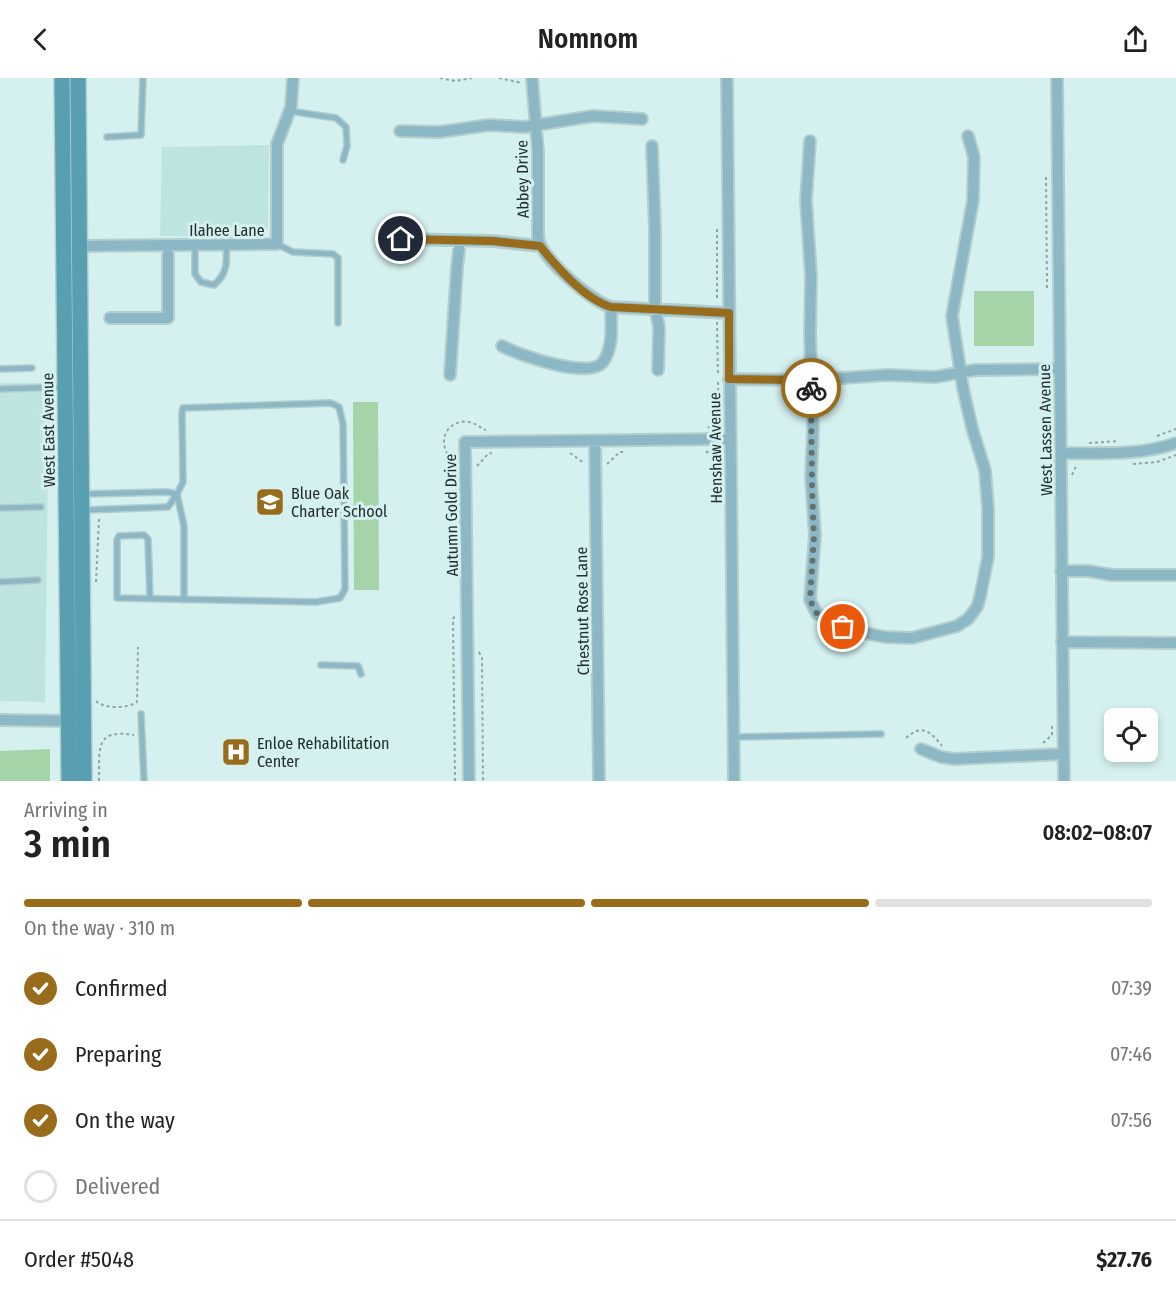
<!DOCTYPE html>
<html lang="en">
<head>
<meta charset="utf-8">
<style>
  body { margin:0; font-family:"Fira Sans Condensed",sans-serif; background:#f6f6f6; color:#222; height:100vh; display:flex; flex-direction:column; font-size:22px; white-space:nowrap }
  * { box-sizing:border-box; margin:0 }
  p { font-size:20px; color:#767676 }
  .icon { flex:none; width:33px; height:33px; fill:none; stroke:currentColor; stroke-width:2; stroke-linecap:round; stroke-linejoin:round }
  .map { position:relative; height:703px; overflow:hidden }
  .sheet { display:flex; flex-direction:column; background:#fff; flex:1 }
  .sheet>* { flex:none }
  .fabs { position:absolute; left:1104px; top:630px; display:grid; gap:12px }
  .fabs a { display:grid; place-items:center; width:54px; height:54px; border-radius:9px; background:#fff; box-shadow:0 3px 9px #0003; font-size:30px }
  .pin { position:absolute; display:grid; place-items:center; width:51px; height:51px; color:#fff; margin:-26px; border:3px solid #fff; border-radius:50%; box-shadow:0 2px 6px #0007 }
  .courier { position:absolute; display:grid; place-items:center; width:60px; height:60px; margin:-30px; border:4px solid #996c1c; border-radius:50%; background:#fff; color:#222; box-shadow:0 2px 8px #0007 }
  .headline em { font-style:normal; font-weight:600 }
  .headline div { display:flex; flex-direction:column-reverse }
  .headline { display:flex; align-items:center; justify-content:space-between; height:102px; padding:0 24px }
  h1 { font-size:39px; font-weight:600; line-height:45px }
  .bar { display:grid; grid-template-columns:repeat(4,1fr); gap:9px 6px; align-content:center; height:72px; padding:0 24px }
  .bar i { height:8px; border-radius:4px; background:#e0e0e0 }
  .bar .selected { background:#996c1c }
  .bar p { grid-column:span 4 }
  .line { display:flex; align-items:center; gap:15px; padding:0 24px; border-top:2px solid #e0e0e0 }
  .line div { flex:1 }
  ol { padding:0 24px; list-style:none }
  li { display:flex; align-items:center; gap:18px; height:66px }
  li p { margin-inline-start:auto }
  li .icon { padding:6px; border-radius:50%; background:#996c1c; color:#fff; stroke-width:4 }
  li:last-child { color:#767676 }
  li i { width:33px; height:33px; border:3px solid #e0e0e0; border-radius:50% }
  header { display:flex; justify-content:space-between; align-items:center; height:78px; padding:0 24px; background:#fff; font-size:27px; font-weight:600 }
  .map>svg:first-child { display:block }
  .built { fill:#bee4e2 }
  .green { fill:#a4d4a8 }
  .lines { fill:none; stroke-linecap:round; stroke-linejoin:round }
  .lane-casing { stroke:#b4cecd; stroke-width:8 }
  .street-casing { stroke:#b4cecd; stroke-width:14 }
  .secondary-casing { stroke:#b4cecd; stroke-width:18 }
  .path { stroke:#8fa5a4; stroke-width:2; stroke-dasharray:3 3; stroke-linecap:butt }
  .lane { stroke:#8cb8c5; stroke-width:5 }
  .street { stroke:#8cb8c5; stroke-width:10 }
  .secondary { stroke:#589fb2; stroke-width:15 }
  .done { stroke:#607271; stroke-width:6; stroke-dasharray:0 10.8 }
  .route { stroke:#996c1c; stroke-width:8 }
  .labels { text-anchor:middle; stroke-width:6; stroke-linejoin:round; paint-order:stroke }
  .street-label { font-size:16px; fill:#222d2c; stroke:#d4f1f0 }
  .poi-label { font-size:16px; fill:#222d2c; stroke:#d4f1f0; text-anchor:start }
</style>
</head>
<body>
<header><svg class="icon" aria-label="back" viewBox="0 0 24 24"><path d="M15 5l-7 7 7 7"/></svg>Nomnom<svg class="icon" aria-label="share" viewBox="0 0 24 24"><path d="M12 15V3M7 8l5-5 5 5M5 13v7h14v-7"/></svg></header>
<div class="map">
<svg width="1176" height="703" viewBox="0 0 1176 703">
  <rect width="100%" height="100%" fill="#d4f1f0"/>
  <path class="built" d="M 269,67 L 268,150 L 258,160 L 160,158 L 162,69 Z
    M 0,305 L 49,305 L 45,624 L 0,623 Z"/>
  <path class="green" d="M 974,213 L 1034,213 L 1034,268 L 974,268 Z
    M 353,324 L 378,324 L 379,512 L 354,512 Z
    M 50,671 L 50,703 L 0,703 L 0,673 Z"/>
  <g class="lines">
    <g class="lane-casing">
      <path id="lane" d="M 289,33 L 336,40 L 346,49 L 347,68 L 343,82
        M 107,59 L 141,57 L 143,0
        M 277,166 L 293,174 L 333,176 L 338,180 L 338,245
        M 195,167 L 195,196 L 201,204 L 214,207 C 228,195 227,184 226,166
        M 0,291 L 32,290
        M 0,311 L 63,309
        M 84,416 L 167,414 L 177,416
        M 177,416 L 184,448 L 184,522
        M 0,430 L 41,429
        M 85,432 L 168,429 L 177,416 L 183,404 L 182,335 L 183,330 L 331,325 L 339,329 L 343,346 L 345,511 L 340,520 L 316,524 L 117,520 L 117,462 L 119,458 L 144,457 L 148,461 L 150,521
        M 0,504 L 38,502
        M 321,587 L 358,588 L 361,596
        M 141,636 L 144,703
        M 734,659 L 881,656"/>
    </g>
    <g class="street-casing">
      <path id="street" d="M 532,0 L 538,74 L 538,160 C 542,181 591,223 611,229 L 729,235
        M 727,0 L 734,703
        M 1057,0 L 1064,703
        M 400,53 L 439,54 L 489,47 L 524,49 L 593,38 L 642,41
        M 810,63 L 806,122 L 811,198 L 810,256 L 813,352 L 811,400 L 815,457 L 810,522 L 817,536 L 850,552 L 885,559 L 912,560 L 957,548 L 968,541 L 977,529 L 980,519 L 988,479 L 988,431 L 985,392 L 972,350 L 963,310 L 952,238 L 973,122 L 974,79 L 968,58
        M 652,68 L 655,151 L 655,230 L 659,249 L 658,292
        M 401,161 L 493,163 L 540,168
        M 80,168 L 277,166 L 277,66 L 291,29 L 293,0
        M 110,240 L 168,240 L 168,167
        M 502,268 C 519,277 589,302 603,284 C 614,269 611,246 611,229
        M 450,297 L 457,189 L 460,163
        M 729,301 L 811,302 L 888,297 L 935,299 L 975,292 L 1059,291
        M 595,363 L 599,703
        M 1061,375 C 1100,375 1139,378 1176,365
        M 1061,493 L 1088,493 L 1112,497 L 1176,497
        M 1062,564 L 1176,565
        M 0,642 L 75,643
        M 921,671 L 941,679 L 954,681 L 1063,676
        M 469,703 L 465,364 L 730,361"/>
    </g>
    <g class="secondary-casing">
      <path id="secondary" d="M 62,0 L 69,703
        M 78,0 L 84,703"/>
    </g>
    <path class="path" d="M 440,0 L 455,3 L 472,0
      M 499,0 L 522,5
      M 1046,99 L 1047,210
      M 717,151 L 717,223
      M 717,244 L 718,298
      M 708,350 L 719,340 L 718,304
      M 1157,358 L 1176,351
      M 1089,365 L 1119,363
      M 706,373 L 719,385
      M 570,375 L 584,385
      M 454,386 C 451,380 446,376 445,370 C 440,354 454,341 469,344 C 476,345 480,350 486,352
      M 607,386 L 620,374 L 623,374
      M 1133,386 L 1157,384 L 1176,377
      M 477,388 L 488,376 L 492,375
      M 1072,397 L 1077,386
      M 96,504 L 99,441
      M 479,574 L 482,580 L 483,703
      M 96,623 C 104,631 127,631 137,624 L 138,569
      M 906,660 C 922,645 931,654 942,668
      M 1043,665 L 1052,657 L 1052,645
      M 99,703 C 100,673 93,650 134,657
      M 455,703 L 453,541 L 456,536"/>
    <use href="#lane" class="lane"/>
    <use href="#street" class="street"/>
    <use href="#secondary" class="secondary"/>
  </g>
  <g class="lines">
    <path class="done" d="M 811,310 L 812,410 L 814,458 L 810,522 L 817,536 L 843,549"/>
    <path class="route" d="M 401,161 L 492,163 L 540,168 C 557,189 584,221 611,229 L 729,235 L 729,301 L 811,302 L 811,310"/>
  </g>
  <defs>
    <g id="school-square" transform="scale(1.5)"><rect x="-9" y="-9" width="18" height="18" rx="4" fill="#996c1c" stroke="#d4f1f0"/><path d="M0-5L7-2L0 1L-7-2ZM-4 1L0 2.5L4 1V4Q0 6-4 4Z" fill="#fff"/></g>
    <g id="hospital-square" transform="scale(1.5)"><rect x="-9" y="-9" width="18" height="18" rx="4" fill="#996c1c" stroke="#d4f1f0"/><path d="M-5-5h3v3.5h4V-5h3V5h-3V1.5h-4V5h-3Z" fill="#fff"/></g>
  </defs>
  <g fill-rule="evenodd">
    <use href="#school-square" x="270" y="424"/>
    <use href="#hospital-square" x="236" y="674"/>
  </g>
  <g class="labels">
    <g class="street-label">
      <text transform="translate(522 101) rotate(-91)" y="6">Abbey Drive</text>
      <text x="227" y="158">Ilahee Lane</text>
      <text transform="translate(48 352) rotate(-91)" y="6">West East Avenue</text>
      <text transform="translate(1045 352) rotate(-91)" y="6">West Lassen Avenue</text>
      <text transform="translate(715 370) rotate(-91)" y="6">Henshaw Avenue</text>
      <text transform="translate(451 437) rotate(-91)" y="6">Autumn Gold Drive</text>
      <text transform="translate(582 533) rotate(-91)" y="6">Chestnut Rose Lane</text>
    </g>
    <g class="poi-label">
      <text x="291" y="421">Blue Oak<tspan x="291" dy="18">Charter School</tspan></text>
      <text x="257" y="671">Enloe Rehabilitation<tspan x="257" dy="18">Center</tspan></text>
    </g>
  </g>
</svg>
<div class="fabs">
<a><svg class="icon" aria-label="locate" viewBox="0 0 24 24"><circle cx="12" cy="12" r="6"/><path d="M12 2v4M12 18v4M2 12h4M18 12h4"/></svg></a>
</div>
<div class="pin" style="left:843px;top:549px;background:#ea580c"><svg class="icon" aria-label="bag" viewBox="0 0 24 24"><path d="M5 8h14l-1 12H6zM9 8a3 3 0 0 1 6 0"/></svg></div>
<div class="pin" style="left:401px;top:161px;background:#1f2937"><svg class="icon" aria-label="home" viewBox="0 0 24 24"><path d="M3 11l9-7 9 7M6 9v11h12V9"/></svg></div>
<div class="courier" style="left:811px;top:310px"><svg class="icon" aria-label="bike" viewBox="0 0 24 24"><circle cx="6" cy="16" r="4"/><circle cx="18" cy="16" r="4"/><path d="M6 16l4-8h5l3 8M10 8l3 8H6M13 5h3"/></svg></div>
</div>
<section class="sheet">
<div class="headline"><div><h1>3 min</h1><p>Arriving in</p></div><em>08:02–08:07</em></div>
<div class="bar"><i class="selected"></i><i class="selected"></i><i class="selected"></i><i></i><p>On the way · 310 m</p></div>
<ol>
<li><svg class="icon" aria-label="check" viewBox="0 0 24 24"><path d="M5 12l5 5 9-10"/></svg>Confirmed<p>07:39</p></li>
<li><svg class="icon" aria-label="check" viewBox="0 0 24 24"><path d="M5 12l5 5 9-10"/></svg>Preparing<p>07:46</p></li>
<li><svg class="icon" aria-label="check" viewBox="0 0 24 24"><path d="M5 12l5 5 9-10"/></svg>On the way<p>07:56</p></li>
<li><i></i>Delivered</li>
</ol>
<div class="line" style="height:78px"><div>Order #5048</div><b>$27.76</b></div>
</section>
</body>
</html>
